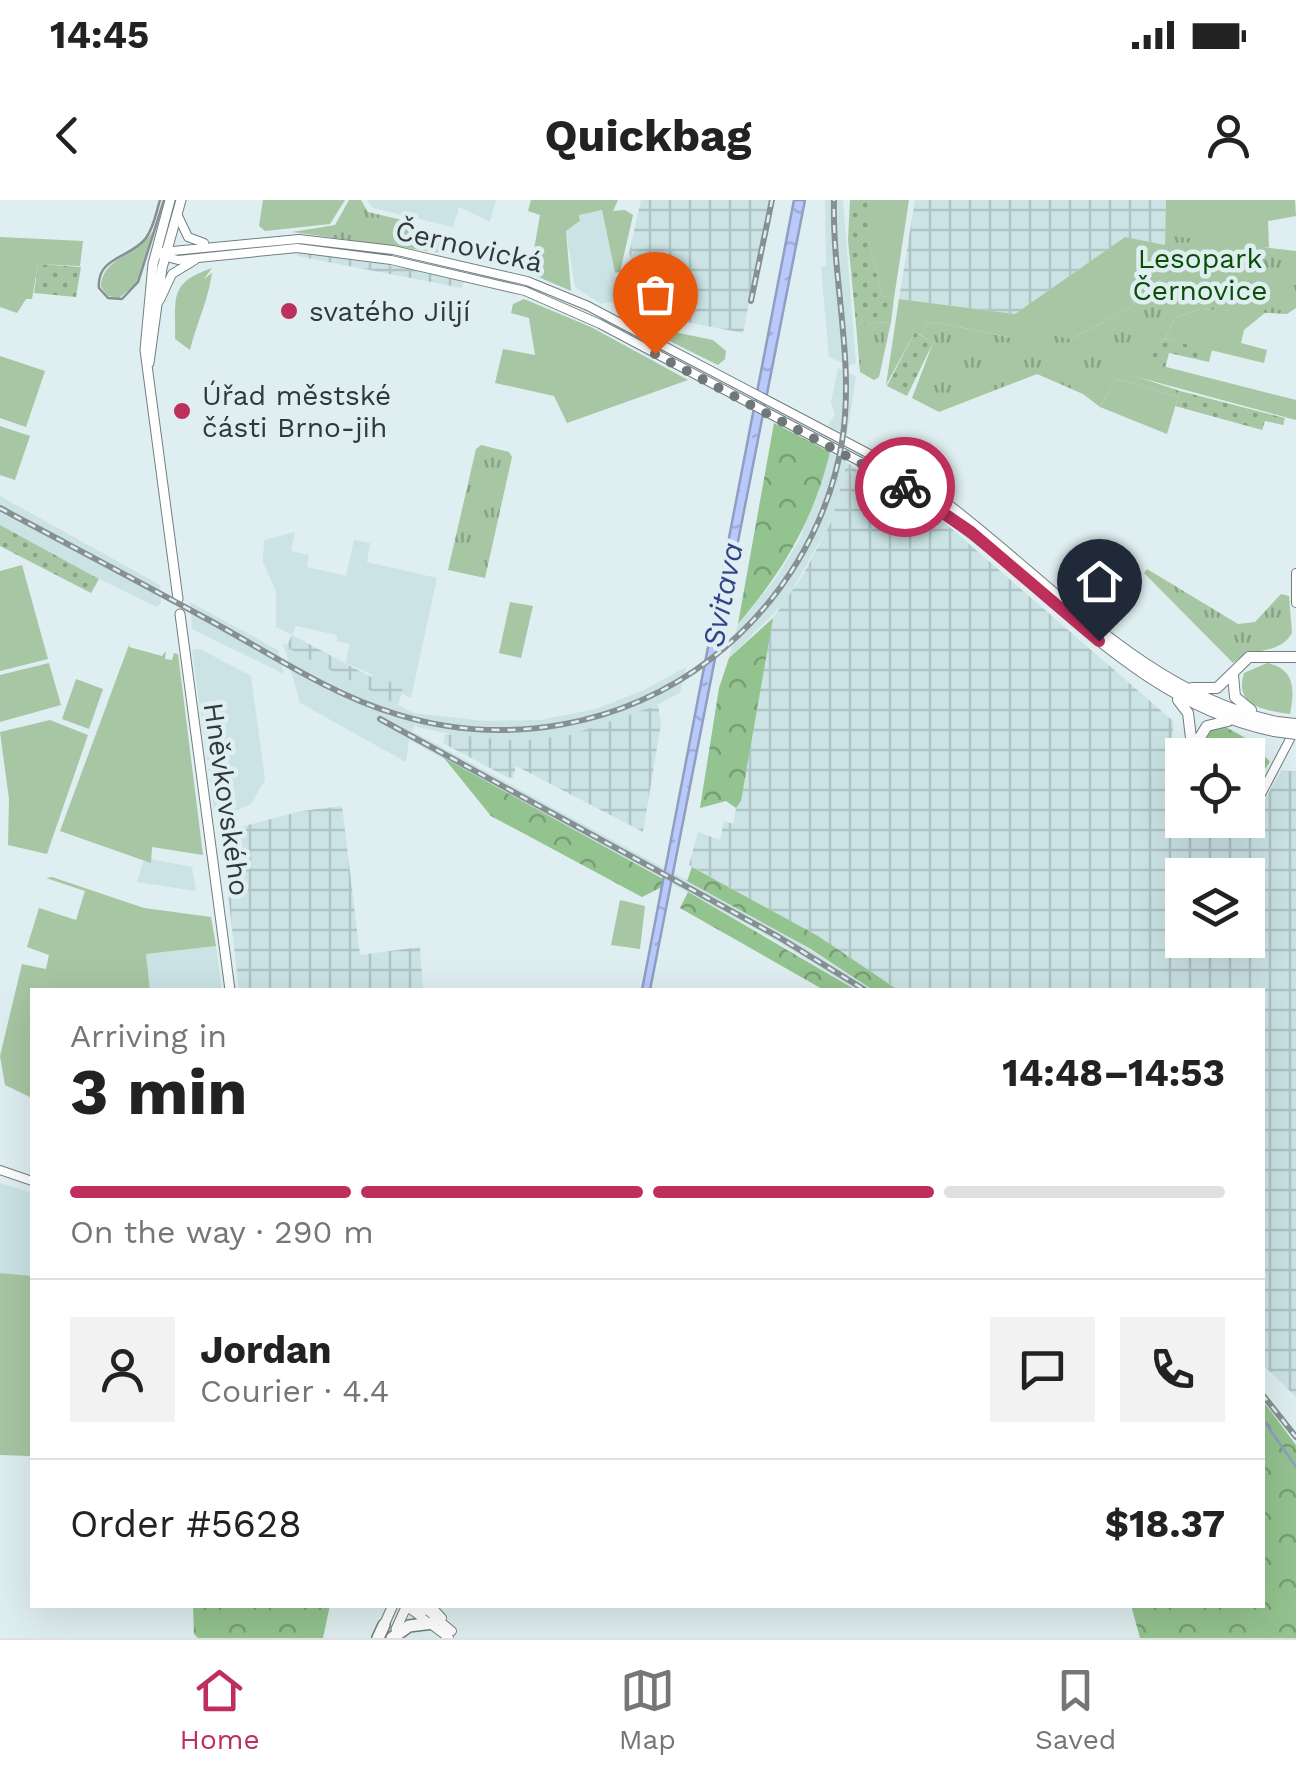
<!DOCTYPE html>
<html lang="en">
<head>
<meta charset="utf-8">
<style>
  body { margin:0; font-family:"Work Sans",sans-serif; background:#f2f2f2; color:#222; height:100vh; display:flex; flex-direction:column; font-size:38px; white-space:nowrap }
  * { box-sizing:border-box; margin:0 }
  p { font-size:32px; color:#767676 }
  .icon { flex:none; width:55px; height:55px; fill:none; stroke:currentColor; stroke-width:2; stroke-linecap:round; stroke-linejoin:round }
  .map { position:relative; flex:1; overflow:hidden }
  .details { position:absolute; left:30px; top:788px; width:1235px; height:620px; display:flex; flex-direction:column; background:#fff; border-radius:0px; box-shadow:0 10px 40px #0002 }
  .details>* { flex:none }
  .controls { position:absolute; left:1165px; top:538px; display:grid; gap:20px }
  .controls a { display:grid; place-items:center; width:100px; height:100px; border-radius:0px; background:#fff; box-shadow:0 10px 40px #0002; font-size:50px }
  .pin { position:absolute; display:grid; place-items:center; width:85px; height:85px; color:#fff; margin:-102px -42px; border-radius:50% 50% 50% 0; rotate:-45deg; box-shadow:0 0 10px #0007 }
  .pin .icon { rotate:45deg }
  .courier { position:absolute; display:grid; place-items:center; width:100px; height:100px; margin:-50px; border:8px solid #be2f5c; border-radius:50%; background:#fff; color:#222; box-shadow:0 2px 12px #0007 }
  .overview em { font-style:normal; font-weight:700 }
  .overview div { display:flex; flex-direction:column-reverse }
  .overview { display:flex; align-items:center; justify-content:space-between; height:170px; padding:0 40px }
  h1 { font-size:65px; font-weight:700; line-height:75px }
  .bar { display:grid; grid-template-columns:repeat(4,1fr); gap:15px 10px; align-content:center; height:120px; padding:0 40px }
  .bar i { height:12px; border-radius:8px; background:#e0e0e0 }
  .bar .active { background:#be2f5c }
  .bar p { grid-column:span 4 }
  .line { display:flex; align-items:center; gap:25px; padding:0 40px; border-top:2px solid #e0e0e0 }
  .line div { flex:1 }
  .round { display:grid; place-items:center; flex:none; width:105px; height:105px; border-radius:0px; background:#f2f2f2 }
  .status { display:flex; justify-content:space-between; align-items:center; height:70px; padding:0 50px; background:#fff; direction:ltr }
  .status svg { height:28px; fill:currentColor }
  header { display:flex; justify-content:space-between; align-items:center; height:130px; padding:0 40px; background:#fff; font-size:45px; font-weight:700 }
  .tab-bar { display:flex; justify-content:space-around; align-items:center; height:140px; border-top:2px solid #e0e0e0; background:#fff; font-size:28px; color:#767676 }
  .tab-bar a { display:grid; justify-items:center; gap:5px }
  .tab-bar .active { color:#be2f5c }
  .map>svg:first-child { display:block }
  .built { fill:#cbe3e5 }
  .industrial { fill:url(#industrial-grid); fill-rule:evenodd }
  .grass { fill:#a7c6a3 }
  .forest { fill:url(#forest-crowns) }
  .park { fill:url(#park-tufts) }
  .garden { fill:url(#garden-dots) }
  .water { fill:url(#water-ripples); stroke:#909ec2; stroke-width:2.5 }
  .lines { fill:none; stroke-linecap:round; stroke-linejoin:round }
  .stream { stroke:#909ec2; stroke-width:2.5 }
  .tertiary-casing { stroke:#727f81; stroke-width:10 }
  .secondary-casing { stroke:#727f81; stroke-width:10 }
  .primary-casing { stroke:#727f81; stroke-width:11 }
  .trunk-casing { stroke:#727f81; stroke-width:12 }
  .motorway-casing { stroke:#727f81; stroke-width:14 }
  .tertiary { stroke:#fff; stroke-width:8 }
  .secondary { stroke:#fff; stroke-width:8 }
  .primary { stroke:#fff; stroke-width:9 }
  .trunk { stroke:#fff; stroke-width:10 }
  .motorway { stroke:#fff; stroke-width:11 }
  .tram { stroke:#869092; stroke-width:2.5 }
  .rail-casing { stroke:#869092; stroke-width:6 }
  .rail { stroke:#dfeef0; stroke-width:2.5; stroke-dasharray:8; stroke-linecap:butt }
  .trunk-bridge-casing { stroke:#727f81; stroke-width:12; stroke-linecap:butt }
  .trunk-bridge { stroke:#fff; stroke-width:10 }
  .done { stroke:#6f7879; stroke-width:10; stroke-dasharray:0 18 }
  .route { stroke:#be2f5c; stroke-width:12 }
  .poi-dot { fill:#be2f5c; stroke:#dfeef0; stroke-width:4 }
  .labels { text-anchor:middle; stroke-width:9; stroke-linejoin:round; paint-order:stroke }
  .street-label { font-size:28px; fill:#323839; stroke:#dfeef0 }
  .park-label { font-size:28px; fill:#084e04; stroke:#dfeef0 }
  .poi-label { font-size:28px; fill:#323839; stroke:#dfeef0; text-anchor:start }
  .water-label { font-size:30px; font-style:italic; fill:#32428a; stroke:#dfeef0 }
</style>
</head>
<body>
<div class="status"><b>14:45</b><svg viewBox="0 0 49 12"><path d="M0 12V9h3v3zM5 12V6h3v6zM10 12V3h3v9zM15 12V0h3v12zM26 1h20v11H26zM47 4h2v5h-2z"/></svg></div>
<header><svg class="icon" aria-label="back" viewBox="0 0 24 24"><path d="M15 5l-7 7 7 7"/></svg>Quickbag<svg class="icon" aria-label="person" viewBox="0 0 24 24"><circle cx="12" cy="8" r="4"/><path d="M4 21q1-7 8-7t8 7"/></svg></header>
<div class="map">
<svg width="1296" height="1438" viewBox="0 0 1296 1438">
  <defs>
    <pattern id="industrial-grid" width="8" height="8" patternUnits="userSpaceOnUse" patternTransform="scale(2.5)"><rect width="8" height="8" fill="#cbe3e5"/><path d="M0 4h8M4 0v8" fill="none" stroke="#afc4c5"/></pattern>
    <pattern id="forest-crowns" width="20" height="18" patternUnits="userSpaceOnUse" patternTransform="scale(2.5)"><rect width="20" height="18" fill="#93c38e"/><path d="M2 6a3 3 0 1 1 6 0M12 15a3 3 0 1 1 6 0" fill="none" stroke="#799f75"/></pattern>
    <pattern id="park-tufts" width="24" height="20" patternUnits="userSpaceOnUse" patternTransform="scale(2.5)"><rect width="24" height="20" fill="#a7c6a3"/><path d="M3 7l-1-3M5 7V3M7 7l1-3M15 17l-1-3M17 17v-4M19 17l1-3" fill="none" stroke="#89a286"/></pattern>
    <pattern id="garden-dots" width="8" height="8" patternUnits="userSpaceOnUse" patternTransform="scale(2.5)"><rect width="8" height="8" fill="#a7c6a3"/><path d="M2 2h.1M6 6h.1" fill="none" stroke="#89a286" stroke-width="1.8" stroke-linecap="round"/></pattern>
    <pattern id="water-ripples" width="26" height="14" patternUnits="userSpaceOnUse" patternTransform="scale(2.5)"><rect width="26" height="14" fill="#b9c9fc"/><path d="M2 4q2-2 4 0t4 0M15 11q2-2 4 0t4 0" fill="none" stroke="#a0add9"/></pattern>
  </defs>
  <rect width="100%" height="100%" fill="#dfeef0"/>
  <path class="built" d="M 367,0 L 496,0 L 490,22 L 459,7 L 453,27 L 373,8 Z
    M 825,0 L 843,0 L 856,163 L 849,166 L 829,157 L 821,67 L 826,66 Z
    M 602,10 L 620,100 L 601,104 L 575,87 L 566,31 L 580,22 L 579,15 Z
    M 838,168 L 856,176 L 847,235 L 828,226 L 835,214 L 831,202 Z
    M 830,252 L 847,262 L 832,320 L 786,401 L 729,458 L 738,424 L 774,381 L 800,339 Z
    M 0,296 L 160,385 L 161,403 L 157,407 L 99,379 L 0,325 Z
    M 295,332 L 291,351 L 309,355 L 307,367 L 346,376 L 354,340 L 370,343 L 367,362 L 437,378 L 411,498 L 401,493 L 403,488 L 346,463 L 349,444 L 337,441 L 337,435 L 296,426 L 292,435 L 276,427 L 276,391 L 263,362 L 264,340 Z
    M 190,402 L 278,450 L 284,474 L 192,429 Z
    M 283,443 L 413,513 L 484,521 L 540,520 L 596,509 L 644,490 L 686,467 L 680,493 L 631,518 L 570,535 L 519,541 L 479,540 L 417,527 L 416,523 L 412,531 L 780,731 L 873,790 L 856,790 L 775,740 L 409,540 L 406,562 L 300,503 Z
    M 200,449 L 251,476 L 265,580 L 251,604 L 224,616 L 214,612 L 213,601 L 192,450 Z
    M 151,659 L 192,667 L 196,691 L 137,682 L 144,660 Z
    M 216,746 L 222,790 L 150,790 L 146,754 Z
    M 0,983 L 32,993 L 32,1076 L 0,1073 Z"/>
  <path class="industrial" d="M 641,0 L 769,0 L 743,133 L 634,112 L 642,78 L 629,53 Z
    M 915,0 L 1166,0 L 1165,45 L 1125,37 L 1015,114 L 899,99 Z
    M 297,52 L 415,69 L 464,80 L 462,88 L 297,56 Z
    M 847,262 L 859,272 L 860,295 L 870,297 L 877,286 L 888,286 L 938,317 L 1173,521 L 1172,556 L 1182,572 L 1182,620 L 1228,620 L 1247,631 L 1281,571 L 1296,571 L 1296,1197 L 1263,1165 L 1262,790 L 898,790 L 817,736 L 689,665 L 698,632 L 720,640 L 724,621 L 733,624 L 773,418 L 803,375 L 832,320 ZM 1182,675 L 1248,675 L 1248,740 L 1182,740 Z
    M 292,435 L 371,477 L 374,473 L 403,489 L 398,505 L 286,447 Z
    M 658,505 L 661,524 L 643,632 L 516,566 L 513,578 L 507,577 L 443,543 L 445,534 L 519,541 L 570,535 Z
    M 342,606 L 360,755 L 420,747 L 423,790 L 239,790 L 221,632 L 302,611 Z"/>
  <path class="grass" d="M 263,0 L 345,0 L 330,24 L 265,31 L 259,26 Z
    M 531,0 L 618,0 L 613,11 L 625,10 L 633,15 L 620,72 L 615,73 L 602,10 L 579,15 L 580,21 L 566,31 L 571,91 L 513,66 L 515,54 L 533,55 L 540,15 L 528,11 Z
    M 869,0 L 909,0 L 894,98 L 882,96 L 869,41 Z
    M 1166,0 L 1295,0 L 1296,16 L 1268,21 L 1269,47 C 1224,46 1175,73 1135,93 L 1133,106 L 1071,139 L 1012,138 L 935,122 L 925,125 L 922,136 L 915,132 L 886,185 L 899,99 L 1015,114 L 1125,37 L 1165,45 Z
    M 153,31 L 136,84 L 119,98 L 108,96 L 101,87 C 101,58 139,54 153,31 Z
    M 0,37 L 83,41 L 80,66 L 38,64 L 32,99 L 26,99 L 17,113 L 0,107 Z
    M 212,68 L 204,79 L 212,73 C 208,101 197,122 190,150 L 175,139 C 176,98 168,83 212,68 Z
    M 524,99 L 591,127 L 688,180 L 567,223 L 554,196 L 495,183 L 503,149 L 535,155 L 529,118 L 511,113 L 513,104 Z
    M 1200,109 L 1266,112 L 1244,130 L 1241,143 L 1267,150 L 1264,163 L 1165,139 L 1175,118 Z
    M 628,110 L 631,119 L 640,125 L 713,140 L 726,151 L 725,159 L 718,165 L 625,119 Z
    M 0,156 L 45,171 L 26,227 L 0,218 Z
    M 1135,159 L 1296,200 L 1296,220 L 1119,172 Z
    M 1117,179 L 1178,197 L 1167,234 L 1100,207 Z
    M 0,226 L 30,236 L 15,280 L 0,275 Z
    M 22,365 L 48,459 L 0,471 L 0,371 Z
    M 510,402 L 533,406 L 521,458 L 499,453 Z
    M 130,442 L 129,447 L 162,456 L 166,451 L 165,459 L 172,460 L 174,453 L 178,454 L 203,655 L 152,647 L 151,663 L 60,631 Z
    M 49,463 L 61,505 L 0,522 L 0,475 Z
    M 1267,463 C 1295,469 1295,489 1290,514 C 1263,510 1234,506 1244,473 Z
    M 76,479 L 103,489 L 89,529 L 62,519 Z
    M 50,520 L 88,535 L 47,654 L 8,645 L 9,599 L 0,532 Z
    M 52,677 L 144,708 L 211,717 L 216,746 L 146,754 L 150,790 L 32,790 L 32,898 L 5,885 L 0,856 L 22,764 L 46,769 L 49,755 L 27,747 L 39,708 L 76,720 L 85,691 L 46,678 Z
    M 620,700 L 645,706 L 640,749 L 611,745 Z
    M 0,1073 L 32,1076 L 30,1256 L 0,1255 Z"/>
  <path class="forest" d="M 774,223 L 830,252 L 828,260 C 811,325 781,373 738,424 Z
    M 773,418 L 741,601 L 736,608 L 726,601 L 700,608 L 719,488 L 729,458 Z
    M 1222,525 L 1251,541 L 1270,562 L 1259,577 L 1248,580 L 1248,555 L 1199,555 L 1205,530 Z
    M 444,558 L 663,679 L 662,687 L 642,697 L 491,616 Z
    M 692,667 L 818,736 L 898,790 L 873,790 L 809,748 L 687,681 Z
    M 688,692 L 856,790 L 824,790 L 680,708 Z
    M 1263,1201 L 1296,1245 L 1296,1438 L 1140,1438 L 1131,1405 L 1262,1405 Z
    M 193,1405 L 330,1405 L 323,1438 L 198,1438 L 194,1434 Z"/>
  <path class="park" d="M 349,0 L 361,0 L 368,12 L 402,20 L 476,51 L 478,58 L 292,32 L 335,25 Z
    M 1171,36 L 1296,51 L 1296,108 L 1287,114 L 1200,109 L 1175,118 L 1165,139 L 1120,171 L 1180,191 L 1178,197 L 1117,179 L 1100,207 L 1083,194 L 1037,174 L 939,212 L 912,198 L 933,143 L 922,136 L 925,125 L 935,122 L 1012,138 L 1023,130 L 1071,139 L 1133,106 L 1135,93 L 1163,79 Z
    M 891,122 L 879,177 L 874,180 L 860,172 L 856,124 Z
    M 481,245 L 509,252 L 512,257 L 485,378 L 448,370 L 476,249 Z
    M 1147,369 L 1238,424 L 1255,422 L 1281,394 L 1289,396 L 1292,433 C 1279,456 1252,446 1233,463 L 1144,373 Z"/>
  <path class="garden" d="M 850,0 L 869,0 L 869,41 L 882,96 L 894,98 L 891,122 L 856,124 L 848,40 Z
    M 38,64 L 81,67 L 76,97 L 34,93 Z
    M 915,132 L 933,143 L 907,196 L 887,186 Z
    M 1165,139 L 1212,150 L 1209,162 L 1169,153 L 1165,168 L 1135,159 Z
    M 1180,191 L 1285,218 L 1283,225 L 1265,221 L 1262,230 L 1175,206 Z
    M 0,325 L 99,379 L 91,393 L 0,346 Z"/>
  <path class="water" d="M 794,0 L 805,0 L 650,790 L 642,790 Z"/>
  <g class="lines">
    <path class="stream" d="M 1262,1218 L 1296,1267"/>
    <g class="tertiary-casing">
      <path id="tertiary" d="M 1296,373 L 1296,403
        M 1258,600 L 1290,539
        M 0,970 L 32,981"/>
    </g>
    <g class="secondary-casing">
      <path id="secondary" d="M 178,16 L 188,37 L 204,43
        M 162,52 L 299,39 L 393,50 L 527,81 L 588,106 L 879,259
        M 163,56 L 178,60 L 297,48 L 391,60 L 525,91 L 600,124 L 874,269
        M 160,100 L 172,74 L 195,60
        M 430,1405 L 442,1418
        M 409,1408 L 449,1438
        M 405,1409 L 428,1411 L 452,1431"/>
    </g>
    <g class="primary-casing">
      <path id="primary" d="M 170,0 L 153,64 L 145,150 L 178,399
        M 149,163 L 162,68 L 181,0
        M 180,414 L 230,790
        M 384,1425 L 393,1405
        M 396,1429 L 407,1405"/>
    </g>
    <g class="trunk-casing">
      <path id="trunk" d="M 879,259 C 1016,336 1120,489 1277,522
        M 874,269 C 914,292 952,317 988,346 C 1077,419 1157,507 1274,531
        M 1233,475 L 1235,497 L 1251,510
        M 1192,488 L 1217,488 L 1249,457 L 1296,457
        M 1178,500 L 1188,513 L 1193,555
        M 1194,547 L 1207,526 L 1228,521
        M 1248,594 L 1258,600"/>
    </g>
    <g class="motorway-casing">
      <path id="motorway" d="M 378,1438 L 384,1425
        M 392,1438 L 409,1426 L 433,1423"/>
    </g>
    <use href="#tertiary" class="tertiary"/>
    <use href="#secondary" class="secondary"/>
    <use href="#primary" class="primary"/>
    <use href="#trunk" class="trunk"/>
    <use href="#motorway" class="motorway"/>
    <path class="tram" d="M 160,0 C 156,13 154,27 146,38 C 131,58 96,57 99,88 L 108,98 L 122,99 L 138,82 L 164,0"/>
    <g class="rail-casing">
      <path id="rail" d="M 751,101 L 772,0
        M 0,308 C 69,345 138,381 207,419 C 268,452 329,494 396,514 C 504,548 623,527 712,458 C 780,405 828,327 842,242 C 855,161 832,81 834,0
        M 380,519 L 777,736 L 865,790
        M 1262,1194 L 1296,1237"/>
    </g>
    <use href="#rail" class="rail"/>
    <g class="trunk-bridge-casing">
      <path id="trunk-bridge" d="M 1277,522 L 1296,524
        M 1274,531 L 1296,534"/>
    </g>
    <use href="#trunk-bridge" class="trunk-bridge"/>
  </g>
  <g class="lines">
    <path class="done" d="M 655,154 L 905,287"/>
    <path class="route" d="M 905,287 L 971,332 L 1099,441"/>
  </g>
  <g class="poi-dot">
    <circle cx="289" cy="111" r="10"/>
    <circle cx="182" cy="211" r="10"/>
  </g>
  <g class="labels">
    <g class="street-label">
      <text transform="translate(469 46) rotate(13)" y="10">Černovická</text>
      <text transform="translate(227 599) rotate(82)" y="10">Hněvkovského</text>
    </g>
    <g class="park-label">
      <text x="1200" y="68">Lesopark<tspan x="1200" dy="32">Černovice</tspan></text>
    </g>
    <g class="poi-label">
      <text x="309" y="121">svatého Jiljí</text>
      <text x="202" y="205">Úřad městské<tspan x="202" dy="32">části Brno-jih</tspan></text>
    </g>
    <g class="water-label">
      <text transform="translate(723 395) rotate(-79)" y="10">Svitava</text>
    </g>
  </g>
</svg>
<div class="controls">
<a><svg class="icon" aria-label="locate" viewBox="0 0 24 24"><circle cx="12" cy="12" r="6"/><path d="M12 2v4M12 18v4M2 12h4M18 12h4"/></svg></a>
<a><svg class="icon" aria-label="layers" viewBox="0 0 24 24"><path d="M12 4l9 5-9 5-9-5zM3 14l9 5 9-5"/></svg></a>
</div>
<div class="pin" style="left:655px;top:154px;background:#ea580c"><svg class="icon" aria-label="bag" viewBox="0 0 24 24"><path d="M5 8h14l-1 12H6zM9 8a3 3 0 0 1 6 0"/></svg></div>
<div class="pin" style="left:1099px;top:441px;background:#1f2937"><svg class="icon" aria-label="home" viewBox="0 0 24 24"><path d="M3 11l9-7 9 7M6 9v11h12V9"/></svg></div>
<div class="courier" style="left:905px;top:287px"><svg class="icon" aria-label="bike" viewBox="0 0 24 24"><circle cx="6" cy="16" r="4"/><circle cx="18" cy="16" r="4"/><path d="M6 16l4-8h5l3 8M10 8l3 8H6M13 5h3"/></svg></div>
<section class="details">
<div class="overview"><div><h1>3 min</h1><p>Arriving in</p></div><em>14:48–14:53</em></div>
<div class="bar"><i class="active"></i><i class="active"></i><i class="active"></i><i></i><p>On the way · 290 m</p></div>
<div class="line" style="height:180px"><a class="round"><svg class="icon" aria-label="person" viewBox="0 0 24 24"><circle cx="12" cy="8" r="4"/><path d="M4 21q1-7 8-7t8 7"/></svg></a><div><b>Jordan</b><p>Courier · 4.4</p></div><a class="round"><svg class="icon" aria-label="chat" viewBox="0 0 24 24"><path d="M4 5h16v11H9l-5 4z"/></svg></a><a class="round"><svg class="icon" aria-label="phone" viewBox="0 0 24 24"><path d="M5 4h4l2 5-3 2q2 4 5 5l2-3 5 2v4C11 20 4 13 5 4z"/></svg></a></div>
<div class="line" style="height:130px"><div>Order #5628</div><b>$18.37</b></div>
</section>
</div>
<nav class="tab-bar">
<a class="active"><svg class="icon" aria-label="home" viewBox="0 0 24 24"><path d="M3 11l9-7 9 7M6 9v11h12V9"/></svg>Home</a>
<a><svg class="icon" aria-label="map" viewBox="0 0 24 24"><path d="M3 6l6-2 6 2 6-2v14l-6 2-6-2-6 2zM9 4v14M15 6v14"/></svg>Map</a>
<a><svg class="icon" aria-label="saved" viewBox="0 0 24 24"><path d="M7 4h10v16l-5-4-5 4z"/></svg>Saved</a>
</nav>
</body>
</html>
